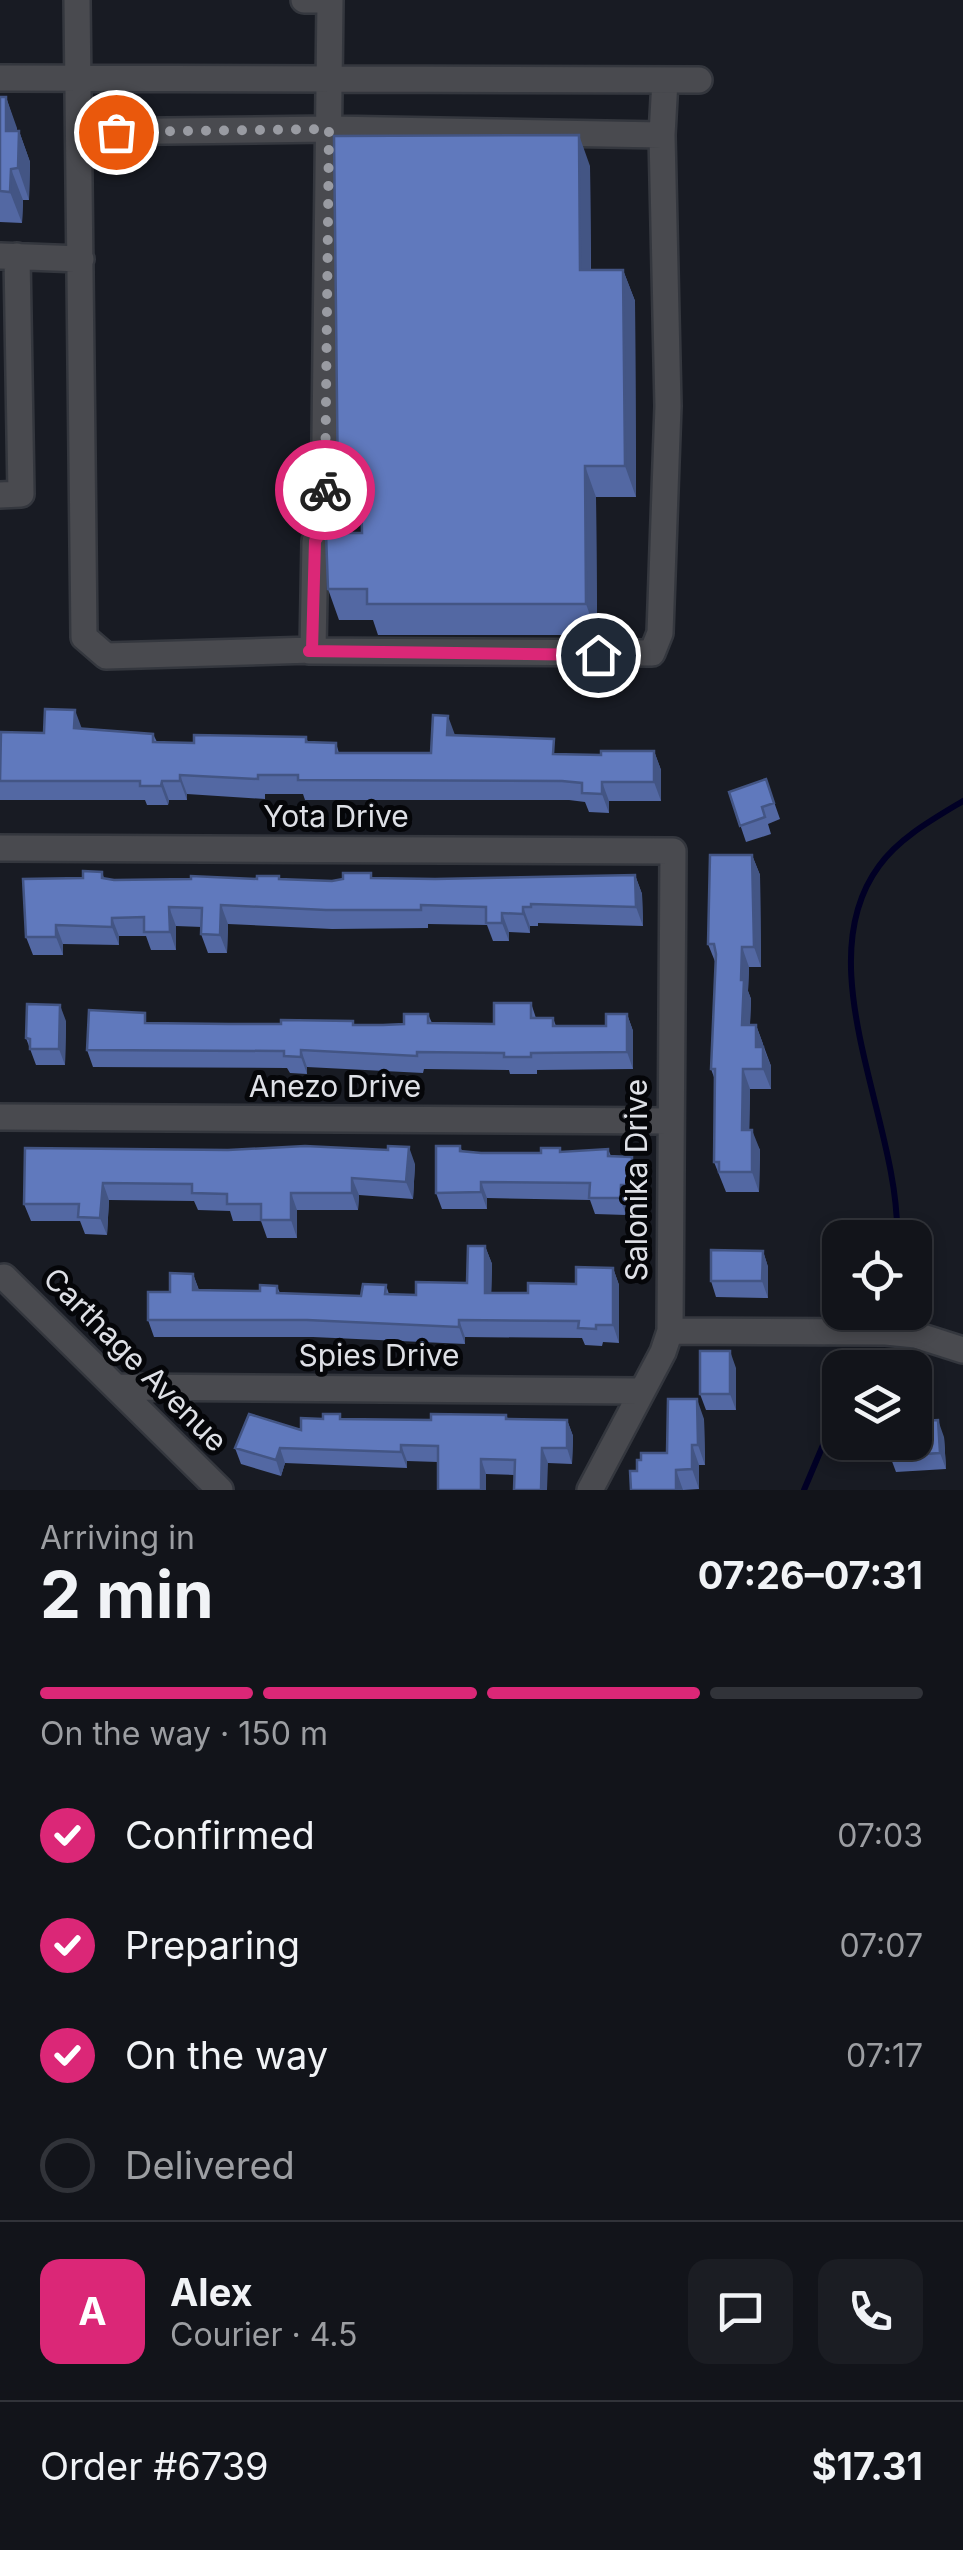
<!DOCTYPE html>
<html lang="en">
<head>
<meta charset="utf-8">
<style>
  body { margin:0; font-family:Inter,sans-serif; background:#1b1d23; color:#f1f3f6; height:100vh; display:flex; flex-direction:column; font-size:38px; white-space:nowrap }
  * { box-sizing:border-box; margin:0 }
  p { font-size:32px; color:#9c9ea2 }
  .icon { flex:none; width:55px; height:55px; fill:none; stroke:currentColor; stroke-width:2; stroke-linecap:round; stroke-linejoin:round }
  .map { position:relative; height:1490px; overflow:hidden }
  .details { display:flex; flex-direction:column; background:#12141a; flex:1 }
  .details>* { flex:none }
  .fabs { position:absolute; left:822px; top:1220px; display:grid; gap:20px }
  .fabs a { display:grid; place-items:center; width:110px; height:110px; border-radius:20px; background:#12141a; box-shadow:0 5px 15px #0003,0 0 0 2px #313339; font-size:50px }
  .pin { position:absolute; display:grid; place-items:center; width:85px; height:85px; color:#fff; margin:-42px; border:5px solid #fff; border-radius:50%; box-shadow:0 2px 10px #0007 }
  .courier { position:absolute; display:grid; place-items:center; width:100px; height:100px; margin:-50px; border:8px solid #db2777; border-radius:50%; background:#fff; color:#222; box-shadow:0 2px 12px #0007 }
  .head em { font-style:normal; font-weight:700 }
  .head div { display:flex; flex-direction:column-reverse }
  .head { display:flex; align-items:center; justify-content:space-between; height:170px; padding:0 40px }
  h1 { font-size:65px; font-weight:700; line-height:75px }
  .bar { display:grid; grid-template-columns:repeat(4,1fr); gap:15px 10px; align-content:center; height:120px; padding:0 40px }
  .bar i { height:12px; border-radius:8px; background:#313339 }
  .bar .active { background:#db2777 }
  .bar p { grid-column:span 4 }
  .line { display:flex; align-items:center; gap:25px; padding:0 40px; border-top:2px solid #313339 }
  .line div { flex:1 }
  .round { display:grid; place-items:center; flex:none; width:105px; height:105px; border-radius:20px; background:#1b1d23 }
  ol { padding:0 40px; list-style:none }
  li { display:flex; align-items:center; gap:30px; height:110px }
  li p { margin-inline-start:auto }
  li .icon { padding:10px; border-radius:50%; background:#db2777; color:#fff; stroke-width:4 }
  li:last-child { color:#9c9ea2 }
  li i { width:55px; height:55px; border:5px solid #313339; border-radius:50% }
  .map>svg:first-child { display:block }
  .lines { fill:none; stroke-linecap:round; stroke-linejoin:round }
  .stream { stroke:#010025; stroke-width:6 }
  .minor-casing { stroke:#34373e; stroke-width:30 }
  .minor { stroke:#494a4f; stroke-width:25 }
  .wall { fill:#5368a3 }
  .shaded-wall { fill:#435584 }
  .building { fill:#6079bd; stroke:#435584; stroke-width:2.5 }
  .done { stroke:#999ba2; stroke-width:10; stroke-dasharray:0 18 }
  .route { stroke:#db2777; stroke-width:12 }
  .labels { text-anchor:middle; stroke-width:10; stroke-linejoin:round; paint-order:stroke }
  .street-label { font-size:30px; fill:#dee0e6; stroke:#050609 }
</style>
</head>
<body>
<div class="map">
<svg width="963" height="1490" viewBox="0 0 963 1490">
  <rect width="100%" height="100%" fill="#181b23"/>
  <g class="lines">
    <path class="stream" d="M 897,1238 C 901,1124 805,966 879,866 C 899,838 933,819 963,801
      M 856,1368 L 859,1360
      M 804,1490 L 840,1405"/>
    <g class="minor-casing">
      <path id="minor" d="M 77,0 L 84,637 L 106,656 L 313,650 L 315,541 L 324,527 L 330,0 L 304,0
        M 0,78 L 699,80
        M 80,132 L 329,129 L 662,135
        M 1,256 L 81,259
        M 0,495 L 21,494 L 17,256
        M 309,651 L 652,653 L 660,633 L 668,406 L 662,135 L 665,80
        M 0,848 L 673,851 L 670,1331 L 663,1352 L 590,1490
        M 0,1117 L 670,1121
        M 4,1277 L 220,1490
        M 670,1331 L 886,1332 L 916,1335 L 963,1350
        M 118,1387 L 640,1391"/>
    </g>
    <use href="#minor" class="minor"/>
  </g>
  <path class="wall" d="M 0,97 L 6,97 L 17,131 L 19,131 L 30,162 L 29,200 L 23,200 L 22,223 L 0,222 Z
    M 590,166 L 591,270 L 623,270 L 635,301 L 636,497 L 596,497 L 597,635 L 378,635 L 373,620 L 339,620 L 328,589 L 362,533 L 362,521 L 350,521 L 338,490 Z
    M 82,728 L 153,734 L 157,742 L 194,743 L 306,737 L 308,742 L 336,743 L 339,753 L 431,753 L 455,735 L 559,754 L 601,755 L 654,751 L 661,770 L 661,801 L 609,801 L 609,813 L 589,812 L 585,802 L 569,800 L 305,800 L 303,794 L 265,794 L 265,799 L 187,794 L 187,800 L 169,800 L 168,805 L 147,805 L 145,800 L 0,800 L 0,737 Z
    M 766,779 L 780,819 L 768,824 L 771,834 L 746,842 L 729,792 Z
    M 752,855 L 760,875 L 761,967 L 749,967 L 748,991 L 751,999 L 750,1025 L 756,1025 L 771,1066 L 771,1089 L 750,1089 L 749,1130 L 760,1150 L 759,1192 L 726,1192 L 714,1162 L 715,1080 L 711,1069 L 716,964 L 708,944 Z
    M 102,872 L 104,878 L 114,880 L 280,879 L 332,881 L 373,878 L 435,879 L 635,875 L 642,894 L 643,926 L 538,923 L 538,926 L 530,926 L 530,933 L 509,932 L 509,941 L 493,941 L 487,925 L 428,924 L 428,928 L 332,929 L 228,924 L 227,953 L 208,953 L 201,934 L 202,927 L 176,926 L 176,950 L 151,950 L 146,936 L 119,936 L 119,945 L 63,944 L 63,955 L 33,955 L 26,937 L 83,878 Z
    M 531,1003 L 536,1018 L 553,1018 L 556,1026 L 606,1026 L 627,1014 L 633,1031 L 633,1069 L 537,1070 L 537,1074 L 510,1074 L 509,1070 L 424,1069 L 423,1073 L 307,1067 L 307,1074 L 290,1073 L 287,1068 L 93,1067 L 87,1050 L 148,1023 L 383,1025 L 404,1024 L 428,1014 L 432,1023 L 494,1024 Z
    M 66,1021 L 65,1065 L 36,1065 L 26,1038 Z
    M 460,1146 L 462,1151 L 481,1153 L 541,1153 L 560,1148 L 561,1152 L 608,1149 L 611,1156 L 632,1157 L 638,1173 L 638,1202 L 626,1201 L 626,1215 L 595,1214 L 590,1200 L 487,1198 L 487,1209 L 442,1209 L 436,1193 Z
    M 25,1148 L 415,1164 L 413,1199 L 359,1195 L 358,1210 L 297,1210 L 297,1238 L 267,1238 L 261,1221 L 233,1221 L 230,1211 L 198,1210 L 194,1201 L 109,1200 L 107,1235 L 85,1234 L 80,1221 L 31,1221 L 24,1204 Z
    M 485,1246 L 492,1264 L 491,1293 L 528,1293 L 576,1284 L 613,1268 L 619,1285 L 619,1343 L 603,1342 L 602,1346 L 585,1345 L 582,1338 L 465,1337 L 465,1344 L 313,1337 L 154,1337 L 148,1320 L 193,1274 L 199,1290 L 260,1291 L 277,1286 L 280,1293 L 361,1296 L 386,1285 L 389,1294 L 416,1295 L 467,1283 Z
    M 763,1251 L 768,1267 L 768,1298 L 716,1297 L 711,1281 Z
    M 736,1368 L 736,1410 L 706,1410 L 700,1394 Z
    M 506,1415 L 508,1419 L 567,1420 L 573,1436 L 572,1464 L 548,1463 L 514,1475 L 486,1474 L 486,1490 L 438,1462 L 407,1461 L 407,1468 L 285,1463 L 281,1476 L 241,1464 L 235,1448 L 341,1419 L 431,1420 Z
    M 704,1419 L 705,1465 L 699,1465 L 699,1489 L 683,1490 L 637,1471 L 641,1460 L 667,1453 Z
    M 944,1437 L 946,1469 L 896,1472 L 890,1456 Z"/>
  <path class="shaded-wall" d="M 6,97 L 17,128 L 17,162 L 6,131 Z
    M 19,131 L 30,162 L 29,200 L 18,168 Z
    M 579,135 L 590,166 L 591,301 L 580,270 Z
    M 11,169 L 23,200 L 22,223 L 10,192 Z
    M 623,270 L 635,301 L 636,497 L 625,466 Z
    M 585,466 L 596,497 L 597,635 L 586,604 Z
    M 75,710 L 82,729 L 74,728 Z
    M 448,716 L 455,735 L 447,735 Z
    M 654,751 L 661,770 L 661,801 L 654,782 Z
    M 180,775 L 187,794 L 187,800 L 180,781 Z
    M 162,781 L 169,800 L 168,805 L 161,786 Z
    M 602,782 L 609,801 L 609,813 L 602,794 Z
    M 752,855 L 760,875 L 761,967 L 754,947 Z
    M 635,875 L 642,894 L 643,926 L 636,907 Z
    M 221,905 L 228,924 L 227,953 L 220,935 Z
    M 169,907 L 176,926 L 176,950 L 170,932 Z
    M 523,907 L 530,926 L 530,933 L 523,914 Z
    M 502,913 L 509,932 L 509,941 L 502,923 Z
    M 112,918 L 119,936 L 119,945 L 112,927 Z
    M 56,925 L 63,944 L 63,955 L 56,937 Z
    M 742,947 L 749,967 L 748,991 L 751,999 L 749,1045 L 742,1025 L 741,980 Z
    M 60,1005 L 66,1021 L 65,1065 L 59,1049 Z
    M 627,1014 L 633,1031 L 633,1069 L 627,1052 Z
    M 756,1025 L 763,1044 L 763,1066 L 756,1047 Z
    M 763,1047 L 771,1066 L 771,1089 L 763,1069 Z
    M 301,1050 L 307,1067 L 307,1074 L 301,1057 Z
    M 743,1069 L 750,1089 L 749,1150 L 742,1130 Z
    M 752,1130 L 760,1150 L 759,1192 L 752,1172 Z
    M 409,1147 L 415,1164 L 413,1199 L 406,1182 Z
    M 632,1157 L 638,1173 L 638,1202 L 632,1185 Z
    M 352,1178 L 359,1195 L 358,1210 L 352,1193 Z
    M 481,1182 L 487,1198 L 487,1209 L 481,1192 Z
    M 103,1183 L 109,1200 L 107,1235 L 100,1218 Z
    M 621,1185 L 626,1201 L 626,1215 L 620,1198 Z
    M 291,1193 L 297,1210 L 297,1238 L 291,1220 Z
    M 485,1246 L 492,1264 L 491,1310 L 485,1293 Z
    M 763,1251 L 768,1267 L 768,1298 L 762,1281 Z
    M 613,1268 L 619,1285 L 619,1343 L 613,1325 Z
    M 193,1274 L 199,1291 L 193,1290 Z
    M 459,1320 L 465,1337 L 465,1344 L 459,1327 Z
    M 730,1351 L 736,1368 L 736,1410 L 730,1394 Z
    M 697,1399 L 704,1419 L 705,1465 L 698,1445 Z
    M 567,1420 L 573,1436 L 572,1464 L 567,1448 Z
    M 938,1420 L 944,1437 L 946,1469 L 940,1453 Z
    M 401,1445 L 407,1461 L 407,1468 L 401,1452 Z
    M 692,1445 L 699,1465 L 699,1489 L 692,1469 Z
    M 280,1448 L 285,1463 L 281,1476 L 276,1460 Z
    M 542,1448 L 548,1463 L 547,1490 L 541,1490 Z
    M 481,1459 L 486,1474 L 486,1490 L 481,1490 Z
    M 676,1470 L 683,1490 L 676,1490 Z"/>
  <path class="building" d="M 0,97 L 6,97 L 6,131 L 19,131 L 18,168 L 11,169 L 10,192 L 0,191 Z
    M 579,135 L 580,270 L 623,270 L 625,466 L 585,466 L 586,604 L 367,604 L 367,589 L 328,589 L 326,533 L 362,533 L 361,490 L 338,490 L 334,136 Z
    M 45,709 L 75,710 L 74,728 L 153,734 L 153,742 L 194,743 L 194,735 L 306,737 L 306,742 L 336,743 L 336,753 L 431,753 L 433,715 L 448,716 L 447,735 L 554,739 L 553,754 L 601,755 L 601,751 L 654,751 L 654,782 L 602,782 L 602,794 L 582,793 L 582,783 L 562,781 L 298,780 L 298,775 L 258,775 L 258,779 L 180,775 L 180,781 L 162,781 L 161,786 L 140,786 L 140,781 L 0,781 L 1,732 L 44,733 Z
    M 766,779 L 774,803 L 762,807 L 765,817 L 740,826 L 729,792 Z
    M 710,855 L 752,855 L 754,947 L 742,947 L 741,980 L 744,980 L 742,1025 L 756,1025 L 756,1047 L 763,1047 L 763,1069 L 743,1069 L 742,1130 L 752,1130 L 752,1172 L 719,1172 L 719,1162 L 714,1162 L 715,1069 L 711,1069 L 716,954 L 714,944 L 708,944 Z
    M 83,871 L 102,872 L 102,878 L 114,880 L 191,879 L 191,876 L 257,879 L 257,876 L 279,876 L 279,879 L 332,881 L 343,879 L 343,873 L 371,873 L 371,878 L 435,879 L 635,875 L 636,907 L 531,904 L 531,907 L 523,907 L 523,914 L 502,913 L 502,923 L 486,923 L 486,907 L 421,905 L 421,910 L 326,910 L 221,905 L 220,935 L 201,934 L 202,908 L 169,907 L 170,932 L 144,932 L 144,917 L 112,918 L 112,927 L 56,925 L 56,937 L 26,937 L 23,879 L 83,878 Z
    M 494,1003 L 531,1003 L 531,1018 L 553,1018 L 553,1026 L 606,1026 L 606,1014 L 627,1014 L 627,1052 L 531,1053 L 531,1057 L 504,1057 L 504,1053 L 417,1052 L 417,1056 L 301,1050 L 301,1057 L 284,1056 L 284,1051 L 280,1051 L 87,1050 L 89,1010 L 145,1013 L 145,1023 L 229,1024 L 281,1024 L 281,1020 L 353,1021 L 353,1025 L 383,1025 L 404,1024 L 404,1014 L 428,1014 L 428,1023 L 494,1024 Z
    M 27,1004 L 60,1005 L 59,1049 L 30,1049 L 30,1039 L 26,1038 Z
    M 305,1146 L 388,1150 L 388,1146 L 409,1147 L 406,1182 L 352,1178 L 352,1193 L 291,1193 L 291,1220 L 261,1220 L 261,1204 L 227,1204 L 227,1194 L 192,1193 L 192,1184 L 103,1183 L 100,1218 L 78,1217 L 79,1204 L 24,1204 L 25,1148 L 228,1150 Z
    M 436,1146 L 460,1146 L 460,1151 L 481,1153 L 541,1153 L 541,1148 L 560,1148 L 560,1152 L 608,1149 L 608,1156 L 632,1157 L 632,1185 L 621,1185 L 620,1198 L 589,1198 L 590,1183 L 481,1182 L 481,1192 L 436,1193 Z
    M 468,1246 L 485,1246 L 485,1293 L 528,1293 L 528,1283 L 576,1284 L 576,1267 L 613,1268 L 613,1325 L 596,1325 L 596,1329 L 578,1328 L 579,1321 L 459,1320 L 459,1327 L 307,1320 L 148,1320 L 148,1292 L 170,1292 L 170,1273 L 193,1274 L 193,1290 L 260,1291 L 260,1285 L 277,1286 L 277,1293 L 361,1296 L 363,1284 L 386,1285 L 385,1294 L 416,1295 L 416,1282 L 467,1283 Z
    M 711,1250 L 763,1251 L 762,1281 L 711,1281 Z
    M 700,1351 L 730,1351 L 730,1394 L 700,1394 Z
    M 668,1399 L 697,1399 L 698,1445 L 692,1445 L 692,1469 L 676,1470 L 676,1490 L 631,1490 L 630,1471 L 637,1471 L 637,1460 L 641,1460 L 641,1453 L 667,1453 Z
    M 249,1414 L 301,1430 L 301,1418 L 323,1419 L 323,1414 L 340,1414 L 340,1419 L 431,1420 L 431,1414 L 506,1415 L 506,1419 L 567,1420 L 567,1448 L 542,1448 L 541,1490 L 514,1490 L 515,1460 L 481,1459 L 481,1490 L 438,1490 L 438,1446 L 401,1445 L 401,1452 L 280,1448 L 276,1460 L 235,1448 Z
    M 938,1420 L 940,1453 L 890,1456 L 889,1442 L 915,1442 L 915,1426 L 920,1426 L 920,1421 Z"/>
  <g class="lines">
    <path class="done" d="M 116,132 L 329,129 L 325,490"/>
    <path class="route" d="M 325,490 L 324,527 L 315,541 L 312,650 L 309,651 L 598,655"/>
  </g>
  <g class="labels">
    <g class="street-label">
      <text x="336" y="827">Yota Drive</text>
      <text x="335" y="1097">Anezo Drive</text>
      <text transform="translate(637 1180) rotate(-90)" y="10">Salonika Drive</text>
      <text x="379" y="1366">Spies Drive</text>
      <text transform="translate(135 1360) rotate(45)" y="10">Carthage Avenue</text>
    </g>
  </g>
</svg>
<div class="fabs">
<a><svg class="icon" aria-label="locate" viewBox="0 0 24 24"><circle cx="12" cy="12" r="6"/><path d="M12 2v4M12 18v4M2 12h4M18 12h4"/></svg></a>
<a><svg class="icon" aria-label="layers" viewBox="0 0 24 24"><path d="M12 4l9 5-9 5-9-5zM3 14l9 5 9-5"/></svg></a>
</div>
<div class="pin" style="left:116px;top:132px;background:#ea580c"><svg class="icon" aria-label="bag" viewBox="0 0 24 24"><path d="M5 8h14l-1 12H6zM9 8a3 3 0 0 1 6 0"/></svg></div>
<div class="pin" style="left:598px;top:655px;background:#1f2937"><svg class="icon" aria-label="home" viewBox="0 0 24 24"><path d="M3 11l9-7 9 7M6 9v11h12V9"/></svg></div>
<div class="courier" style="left:325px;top:490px"><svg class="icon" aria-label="bike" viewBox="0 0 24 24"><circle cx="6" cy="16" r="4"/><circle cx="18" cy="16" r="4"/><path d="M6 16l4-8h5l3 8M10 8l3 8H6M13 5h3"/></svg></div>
</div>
<section class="details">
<div class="head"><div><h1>2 min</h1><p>Arriving in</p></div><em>07:26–07:31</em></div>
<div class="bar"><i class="active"></i><i class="active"></i><i class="active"></i><i></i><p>On the way · 150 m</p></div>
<ol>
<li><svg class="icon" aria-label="check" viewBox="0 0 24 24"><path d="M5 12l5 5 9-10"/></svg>Confirmed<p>07:03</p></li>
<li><svg class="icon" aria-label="check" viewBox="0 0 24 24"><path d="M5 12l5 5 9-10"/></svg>Preparing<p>07:07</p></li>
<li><svg class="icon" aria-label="check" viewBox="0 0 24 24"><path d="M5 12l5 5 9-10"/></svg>On the way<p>07:17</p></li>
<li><i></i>Delivered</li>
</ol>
<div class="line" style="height:180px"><b class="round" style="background:#db2777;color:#fff">A</b><div><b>Alex</b><p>Courier · 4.5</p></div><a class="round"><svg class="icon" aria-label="chat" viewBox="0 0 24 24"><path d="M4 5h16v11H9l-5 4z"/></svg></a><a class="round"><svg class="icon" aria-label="phone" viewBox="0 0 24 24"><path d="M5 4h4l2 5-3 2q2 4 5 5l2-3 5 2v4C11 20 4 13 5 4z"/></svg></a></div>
<div class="line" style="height:130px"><div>Order #6739</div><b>$17.31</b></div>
</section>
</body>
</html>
